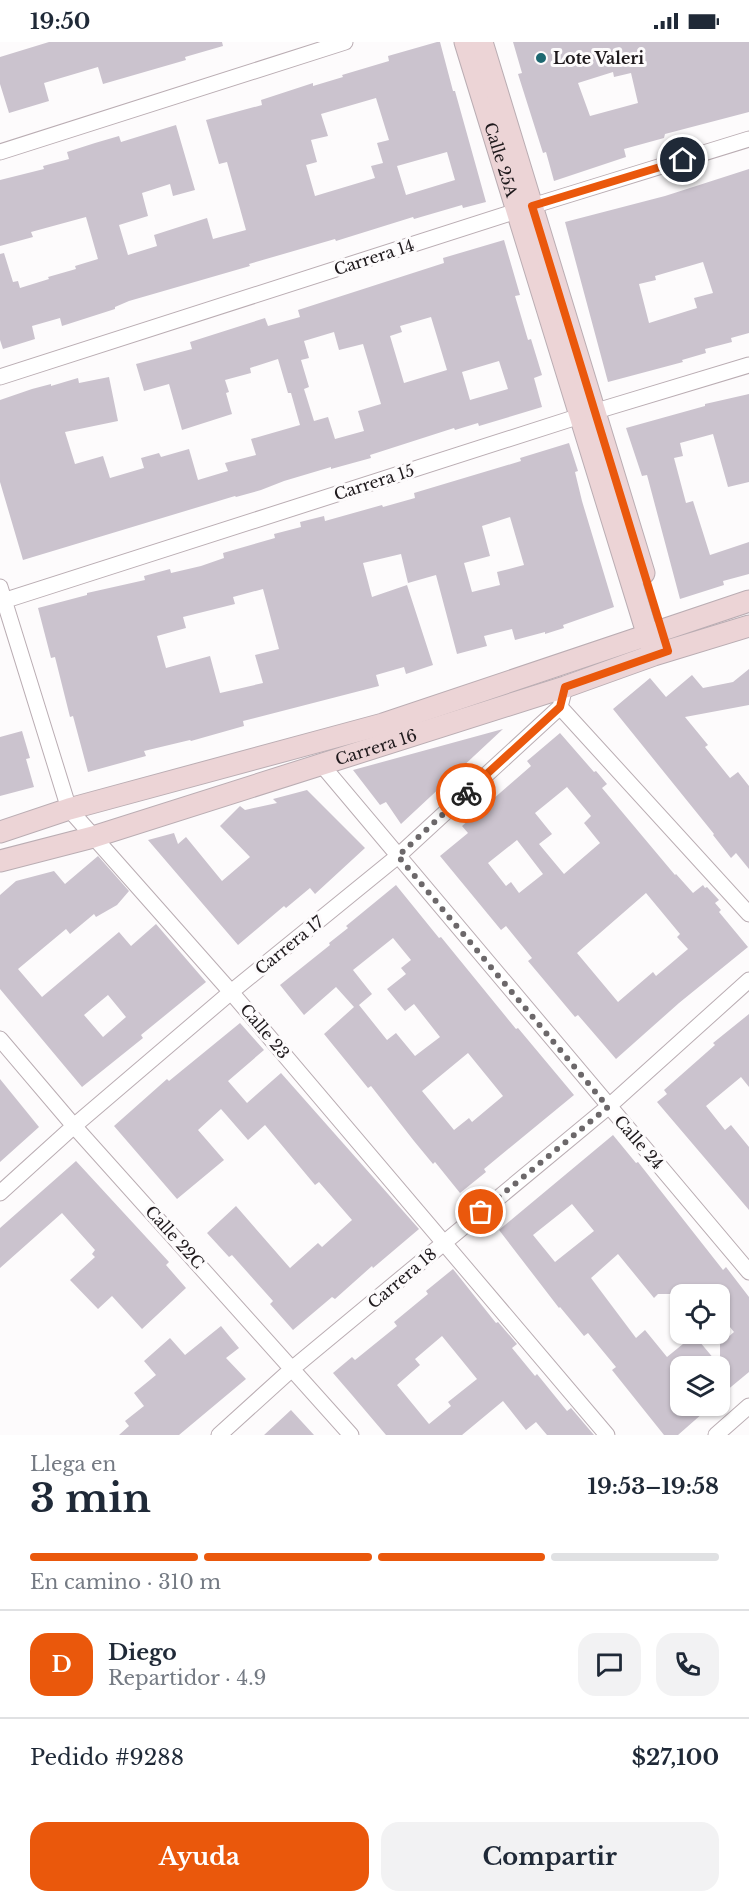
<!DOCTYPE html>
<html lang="es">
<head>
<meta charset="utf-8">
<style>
  body { margin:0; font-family:"Libre Baskerville",serif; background:#f2f2f3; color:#1f2937; height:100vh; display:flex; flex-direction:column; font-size:22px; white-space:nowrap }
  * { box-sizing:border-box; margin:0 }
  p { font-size:20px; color:#747a83 }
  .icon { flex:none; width:33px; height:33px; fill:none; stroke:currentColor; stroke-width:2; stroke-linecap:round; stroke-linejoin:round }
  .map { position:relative; height:1393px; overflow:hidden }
  .sheet { display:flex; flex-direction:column; background:#fff; flex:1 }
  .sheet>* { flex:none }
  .buttons { position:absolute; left:670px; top:1242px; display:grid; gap:12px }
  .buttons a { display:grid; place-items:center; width:60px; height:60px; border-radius:12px; background:#fff; box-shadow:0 2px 4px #0004; font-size:30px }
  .pin { position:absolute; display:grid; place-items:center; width:51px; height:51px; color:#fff; margin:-26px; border:3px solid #fff; border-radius:50%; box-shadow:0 2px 6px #0007 }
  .courier { position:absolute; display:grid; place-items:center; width:60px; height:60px; margin:-30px; border:4px solid #ea580c; border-radius:50%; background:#fff; color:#222; box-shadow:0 2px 8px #0007 }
  .summary em { font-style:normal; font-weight:800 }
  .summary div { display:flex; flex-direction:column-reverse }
  .summary { display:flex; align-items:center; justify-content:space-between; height:102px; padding:0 30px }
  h1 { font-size:39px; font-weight:800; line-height:45px }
  .bar { display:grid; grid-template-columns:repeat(4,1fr); gap:9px 6px; align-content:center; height:72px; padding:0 30px }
  .bar i { height:8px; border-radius:4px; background:#e0e1e3 }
  .bar .selected { background:#ea580c }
  .bar p { grid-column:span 4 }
  .line { display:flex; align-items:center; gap:15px; padding:0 30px; border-top:2px solid #e0e1e3 }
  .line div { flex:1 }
  .round { display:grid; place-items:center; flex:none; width:63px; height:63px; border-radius:18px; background:#f2f2f3 }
  .button { display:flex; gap:12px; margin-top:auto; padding:12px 30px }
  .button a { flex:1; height:69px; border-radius:18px; background:#ea580c; color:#fff; font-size:24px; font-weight:800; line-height:69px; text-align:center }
  .button a+a { background:#f2f2f3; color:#1f2937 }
  .status { display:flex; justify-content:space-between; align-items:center; height:42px; padding:0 30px; background:#fff; direction:ltr }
  .status svg { height:16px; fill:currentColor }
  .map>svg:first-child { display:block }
  .building { fill:#cbc3ce; fill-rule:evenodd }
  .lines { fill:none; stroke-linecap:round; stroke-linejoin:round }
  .street-casing { stroke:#baadb3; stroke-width:17 }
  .secondary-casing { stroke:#baadb3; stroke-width:23 }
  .street { stroke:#fff; stroke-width:15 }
  .secondary { stroke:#ecd4d6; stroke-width:21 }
  .done { stroke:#6c686a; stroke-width:6; stroke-dasharray:0 10.8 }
  .route { stroke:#ea580c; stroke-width:8 }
  .poi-dot { fill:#1d6871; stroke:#fdfbfc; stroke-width:2 }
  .labels { text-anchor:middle; stroke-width:6; stroke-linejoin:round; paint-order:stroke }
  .poi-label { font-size:16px; font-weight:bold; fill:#1e191c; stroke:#fdfbfc; text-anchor:start }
  .street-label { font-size:16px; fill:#1e191c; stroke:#fdfbfc }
</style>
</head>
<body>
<div class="status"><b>19:50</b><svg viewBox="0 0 49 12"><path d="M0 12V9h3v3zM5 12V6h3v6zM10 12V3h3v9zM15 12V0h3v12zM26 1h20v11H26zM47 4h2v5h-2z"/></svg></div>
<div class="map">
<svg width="749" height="1393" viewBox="0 0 749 1393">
  <rect width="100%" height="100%" fill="#fdfbfc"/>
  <path class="building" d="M 49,0 L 222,0 L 223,4 L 185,15 L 186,18 L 103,42 L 98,25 L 44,41 L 49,59 L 9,71 L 0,42 L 0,15 Z
    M 437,0 L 440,0 L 453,49 L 455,49 L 486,160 L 463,166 L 462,163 L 414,177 L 413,175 L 336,199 L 335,197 L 249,222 L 250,224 L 129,259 L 115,265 L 115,267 L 62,284 L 60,276 L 32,284 L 35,297 L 3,307 L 0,298 L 0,212 L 4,211 L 13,240 L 18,239 L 20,246 L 49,237 L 48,235 L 76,227 L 75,224 L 98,217 L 86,175 L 31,190 L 33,195 L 0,204 L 0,138 L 44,127 L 43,124 L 69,117 L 67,110 L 95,101 L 119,94 L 121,100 L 176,83 L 195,148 L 173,154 L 170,142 L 142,151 L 148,174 L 119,183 L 128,213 L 157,204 L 154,193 L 207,176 L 213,197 L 246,188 L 227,120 L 219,122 L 206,78 L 262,63 L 261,58 L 313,41 L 313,44 L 343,35 L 342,33 L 389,19 L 388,14 ZM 376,56 L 389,98 L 377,101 L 383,121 L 371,124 L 375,136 L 315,154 L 306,123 L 317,120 L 311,98 L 328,94 L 321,72 ZM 447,110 L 455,138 L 406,153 L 397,124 Z
    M 513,0 L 749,0 L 749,70 L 665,92 L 664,96 L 624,107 L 626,115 L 554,139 L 546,110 L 543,111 L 518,32 L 522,31 ZM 613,30 L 614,35 L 631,31 L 638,61 L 590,74 L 578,41 Z
    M 749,127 L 749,291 L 731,296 L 732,300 L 705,307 L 706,311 L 682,318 L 683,320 L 608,340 L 565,180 L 665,154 ZM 703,220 L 713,251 L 694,256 L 697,266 L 649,281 L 639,242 L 656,238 L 655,234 Z
    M 504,198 L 520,253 L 515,254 L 528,298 L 531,297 L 542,333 L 534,336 L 542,365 L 479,384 L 478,381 L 455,388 L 454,386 L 370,413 L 371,416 L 331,427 L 331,425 L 284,439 L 261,448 L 236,455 L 235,454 L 23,518 L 0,440 L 0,358 L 32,347 L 51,342 L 51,344 L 78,336 L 79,341 L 109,335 L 118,379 L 65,390 L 75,422 L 103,414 L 110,436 L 144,426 L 141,416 L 159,411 L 161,415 L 189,407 L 198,438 L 228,429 L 225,421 L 256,413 L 251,397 L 300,383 L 291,351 L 288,351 L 278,317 L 250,326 L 251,331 L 225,338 L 229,350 L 226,351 L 232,372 L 182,388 L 169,342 L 144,349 L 136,322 L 192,307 L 190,300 L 265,276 L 268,284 L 300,275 L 298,268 L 444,221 L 443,216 ZM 431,275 L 447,328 L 404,341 L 390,294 L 402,290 L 400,284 ZM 334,290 L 339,308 L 363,302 L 381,362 L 358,369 L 364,389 L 335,397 L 328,375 L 314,379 L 304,347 L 309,345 L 301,318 L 309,316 L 304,299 ZM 499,319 L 508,347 L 470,358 L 462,330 Z
    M 749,352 L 749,440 L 728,445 L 713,392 L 680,401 L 683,414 L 674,416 L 686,461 L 693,459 L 710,513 L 749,500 L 749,532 L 723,539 L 724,543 L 680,557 L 647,433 L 642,434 L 626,386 L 705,364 L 705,362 Z
    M 569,401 L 578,429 L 575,430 L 582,459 L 614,565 L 563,583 L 564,586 L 545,592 L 545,590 L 515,598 L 512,587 L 484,594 L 487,604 L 457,612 L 436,533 L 408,541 L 401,512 L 363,521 L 372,555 L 407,543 L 433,623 L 406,632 L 404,625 L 376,633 L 379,644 L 243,679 L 244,684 L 191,699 L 190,698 L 144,709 L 146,714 L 88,730 L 73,674 L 70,675 L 55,615 L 51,616 L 38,566 L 87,553 L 87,551 L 145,538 L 144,534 L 170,527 L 171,531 L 201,524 L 224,516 L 223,511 L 275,496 L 274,492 L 301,485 L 300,480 L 324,474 L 325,479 L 382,463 L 383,465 L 415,456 L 414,451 L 521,419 L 520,416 ZM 510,475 L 524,523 L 497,530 L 500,543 L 472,550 L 464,521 L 490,514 L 482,484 ZM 263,547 L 279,607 L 255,613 L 263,641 L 220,651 L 210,614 L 166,626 L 157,594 L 186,586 L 183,575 L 235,562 L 233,555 Z
    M 749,627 L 749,663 L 685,675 L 708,703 L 705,705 L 730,736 L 738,730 L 749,744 L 749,827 L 736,811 L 731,816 L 713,793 L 714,792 L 613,667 L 650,636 L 666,655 L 692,633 L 703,646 L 733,640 Z
    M 503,687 L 401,782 L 386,760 L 380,763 L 353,728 Z
    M 22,689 L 30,716 L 26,717 L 34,745 L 0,754 L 0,695 Z
    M 560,691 L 594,730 L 596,729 L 607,742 L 602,746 L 675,833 L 676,832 L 693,851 L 703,843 L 705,846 L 707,845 L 719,858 L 715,861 L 721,868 L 719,870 L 748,905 L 679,961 L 616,1017 L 578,973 L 575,975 L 528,919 L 532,916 L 506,884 L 501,888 L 440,814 L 468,791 L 462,784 L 531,724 L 527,719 ZM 567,745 L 591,774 L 584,781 L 600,801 L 564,832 L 539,802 L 552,792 L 535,771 ZM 517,798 L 543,832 L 519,851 L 511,840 L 506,844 L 488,821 ZM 646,851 L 680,892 L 677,895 L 688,907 L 656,934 L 653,930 L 618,960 L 577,911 Z
    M 307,748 L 365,806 L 315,852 L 310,846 L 286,866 L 284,864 L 238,903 L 148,798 L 174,791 L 178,802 L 186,795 L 222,839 L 250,815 L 220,784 L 240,764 L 245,768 L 277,761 L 273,757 Z
    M 98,814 L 129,849 L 117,863 L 96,875 L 94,872 L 70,892 L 66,887 L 18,927 L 42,955 L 119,890 L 131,904 L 156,882 L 206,940 L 141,993 L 143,996 L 82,1045 L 0,947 L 0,853 L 16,839 L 54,829 L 65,842 ZM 108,953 L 126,975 L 103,995 L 84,973 Z
    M 396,843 L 439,896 L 441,895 L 516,987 L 518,986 L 574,1053 L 484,1127 L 486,1130 L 460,1151 L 435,1120 L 433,1122 L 414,1099 L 371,1044 L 368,1046 L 324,992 L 354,965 L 336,945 L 304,973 L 280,943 L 330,903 L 329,901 L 348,886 L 346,884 ZM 393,896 L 411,918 L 401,926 L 406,932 L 387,947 L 405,969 L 414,962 L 440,995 L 415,1014 L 396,991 L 387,998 L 359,963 L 372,952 L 353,928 ZM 468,1011 L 503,1054 L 472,1080 L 469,1076 L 454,1088 L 422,1049 Z
    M 749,972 L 749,1045 L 741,1035 L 706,1064 L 725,1088 L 731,1083 L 749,1105 L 749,1168 L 657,1060 L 667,1052 L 664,1048 L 715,1003 L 713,1001 Z
    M 240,981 L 264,1008 L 228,1039 L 247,1061 L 281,1031 L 419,1187 L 373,1226 L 372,1224 L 335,1257 L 332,1255 L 293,1288 L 270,1262 L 273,1259 L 232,1213 L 229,1215 L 207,1191 L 236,1164 L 290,1226 L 318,1201 L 322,1205 L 352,1178 L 319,1140 L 315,1143 L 265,1083 L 248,1098 L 221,1067 L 198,1088 L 224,1118 L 177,1157 L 114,1084 L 167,1037 L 169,1039 Z
    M 0,1037 L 39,1085 L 0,1120 Z
    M 613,1093 L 636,1121 L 638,1120 L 723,1228 L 726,1225 L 749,1255 L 749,1330 L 720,1354 L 720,1302 L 734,1290 L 720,1273 L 720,1252 L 658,1252 L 654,1256 L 618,1212 L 591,1236 L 636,1296 L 645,1288 L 667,1315 L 694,1293 L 720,1324 L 681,1324 L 681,1364 L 711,1364 L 678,1393 L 664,1393 L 612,1328 L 616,1325 L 588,1291 L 584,1294 L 560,1265 L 559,1266 L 499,1188 ZM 572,1162 L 594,1189 L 555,1220 L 533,1193 Z
    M 76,1119 L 169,1220 L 166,1223 L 186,1246 L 142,1287 L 112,1254 L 98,1267 L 70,1238 L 95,1215 L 92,1212 L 95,1208 L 62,1171 L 0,1226 L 0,1186 Z
    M 453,1227 L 496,1281 L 498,1280 L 517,1302 L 512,1306 L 535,1334 L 537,1332 L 567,1369 L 571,1366 L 594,1393 L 547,1393 L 536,1380 L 526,1388 L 503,1359 L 462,1393 L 386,1393 L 352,1353 L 333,1331 L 352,1315 L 355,1318 L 397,1284 L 394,1280 L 428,1252 L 426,1249 ZM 442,1294 L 477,1337 L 448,1360 L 451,1364 L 429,1382 L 397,1343 L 420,1323 L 415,1317 Z
    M 221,1284 L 239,1306 L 226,1316 L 246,1337 L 179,1393 L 119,1393 L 129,1384 L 125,1379 L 144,1364 L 134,1351 L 156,1333 L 144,1319 L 170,1296 L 185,1313 Z
    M 291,1368 L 314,1393 L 264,1393 Z"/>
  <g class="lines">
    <g class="street-casing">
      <path id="street" d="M 0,110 L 345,0
        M 0,335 L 532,164 L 749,97
        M 0,545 L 69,767 L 231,950 L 607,1393
        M 0,560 L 580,374 L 749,323
        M 560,665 L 749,872
        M 321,722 L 749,1230
        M 0,997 L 74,1084 L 351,1393
        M 0,1151 L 74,1084 L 231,950 L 398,814 L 560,665 L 565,645
        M 219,1393 L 293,1326 L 608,1065 L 749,938
        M 716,1393 L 749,1364"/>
    </g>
    <g class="secondary-casing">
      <g id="secondary">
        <path id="s1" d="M 465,0 L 651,604"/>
        <path d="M 482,0 L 644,531"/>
        <path d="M 0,790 L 69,767 L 383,682 L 749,559"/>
        <path id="s2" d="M 0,819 L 93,795 L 565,645 L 654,613 L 749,584"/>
      </g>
    </g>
    <use href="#street" class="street"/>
    <use href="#secondary" class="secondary"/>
  </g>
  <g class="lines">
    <path class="done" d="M 466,751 L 398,814 L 608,1065 L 481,1170"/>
    <path class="route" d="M 466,751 L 560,665 L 565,645 L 668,609 L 532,164 L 683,118"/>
  </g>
  <circle class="poi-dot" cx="541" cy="16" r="6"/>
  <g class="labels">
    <g class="poi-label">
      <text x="553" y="22">Lote Valeri</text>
    </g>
    <g class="street-label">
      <text dy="6" stroke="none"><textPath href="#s1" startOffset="123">Calle 25A</textPath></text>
      <text transform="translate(374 215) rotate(-18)" y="6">Carrera 14</text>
      <text transform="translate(374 440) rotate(-18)" y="6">Carrera 15</text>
      <text dy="6" stroke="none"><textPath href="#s2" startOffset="393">Carrera 16</textPath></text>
      <text transform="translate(289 903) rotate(-39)" y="6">Carrera 17</text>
      <text transform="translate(265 989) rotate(50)" y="6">Calle 23</text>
      <text transform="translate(639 1100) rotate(49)" y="6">Calle 24</text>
      <text transform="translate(175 1195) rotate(48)" y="6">Calle 22C</text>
      <text transform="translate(402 1236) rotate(-40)" y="6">Carrera 18</text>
    </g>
  </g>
</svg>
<div class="buttons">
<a><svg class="icon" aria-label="locate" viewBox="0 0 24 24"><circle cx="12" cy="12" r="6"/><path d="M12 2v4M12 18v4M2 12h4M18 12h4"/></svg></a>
<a><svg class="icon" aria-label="layers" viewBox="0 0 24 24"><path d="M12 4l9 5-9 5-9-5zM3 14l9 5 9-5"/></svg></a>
</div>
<div class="pin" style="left:481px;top:1170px;background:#ea580c"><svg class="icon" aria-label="bag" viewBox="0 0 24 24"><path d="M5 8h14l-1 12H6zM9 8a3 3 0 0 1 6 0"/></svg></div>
<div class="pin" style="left:683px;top:118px;background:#1f2937"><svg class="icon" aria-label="home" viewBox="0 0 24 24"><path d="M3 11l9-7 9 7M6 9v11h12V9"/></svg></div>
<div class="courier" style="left:466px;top:751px"><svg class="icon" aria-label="bike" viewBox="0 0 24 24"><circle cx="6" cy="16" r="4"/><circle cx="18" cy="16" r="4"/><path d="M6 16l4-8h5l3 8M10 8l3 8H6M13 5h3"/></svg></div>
</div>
<section class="sheet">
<div class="summary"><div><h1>3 min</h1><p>Llega en</p></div><em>19:53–19:58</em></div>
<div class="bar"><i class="selected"></i><i class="selected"></i><i class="selected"></i><i></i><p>En camino · 310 m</p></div>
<div class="line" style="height:108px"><b class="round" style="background:#ea580c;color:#fff">D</b><div><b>Diego</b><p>Repartidor · 4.9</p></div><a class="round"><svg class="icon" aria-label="chat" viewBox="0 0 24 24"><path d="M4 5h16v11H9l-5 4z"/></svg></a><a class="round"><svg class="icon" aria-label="phone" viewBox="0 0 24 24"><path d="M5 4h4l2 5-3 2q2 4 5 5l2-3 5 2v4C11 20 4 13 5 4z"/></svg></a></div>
<div class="line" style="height:78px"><div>Pedido #9288</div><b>$27,100</b></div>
<div class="button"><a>Ayuda</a><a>Compartir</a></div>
</section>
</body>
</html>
